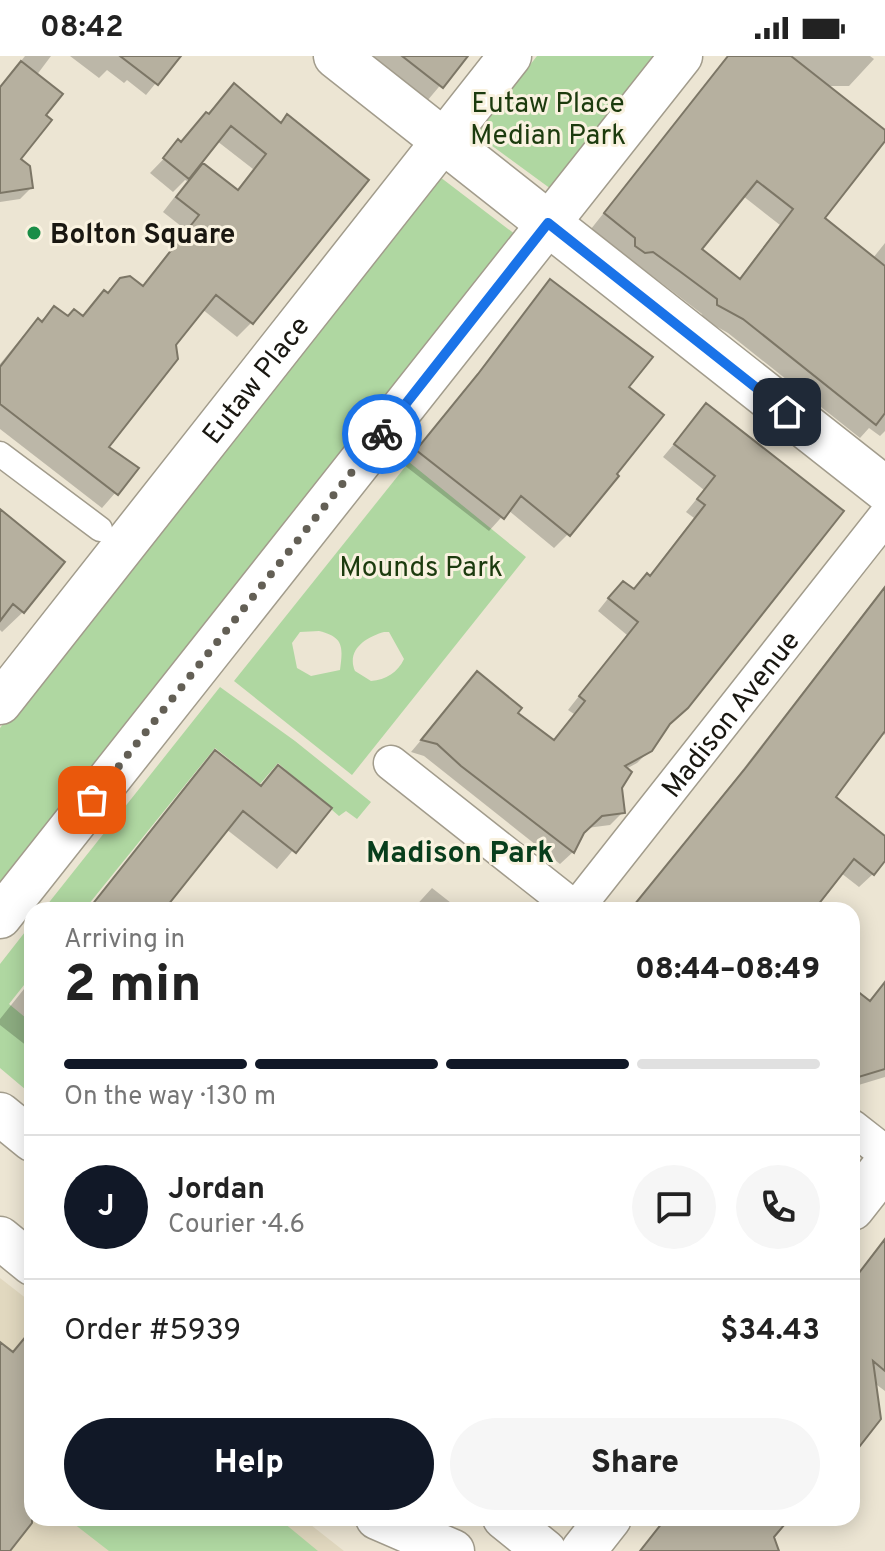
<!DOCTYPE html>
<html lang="en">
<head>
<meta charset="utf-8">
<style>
  body { margin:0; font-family:Overpass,sans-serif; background:#f6f6f6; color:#222; height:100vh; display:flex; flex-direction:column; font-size:30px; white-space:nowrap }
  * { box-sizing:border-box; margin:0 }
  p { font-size:26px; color:#767676 }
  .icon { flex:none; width:44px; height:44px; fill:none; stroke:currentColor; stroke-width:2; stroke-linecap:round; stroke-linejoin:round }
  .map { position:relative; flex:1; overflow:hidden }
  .panel { position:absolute; left:24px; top:846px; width:836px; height:624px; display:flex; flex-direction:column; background:#fff; border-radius:24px; box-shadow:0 4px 20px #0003 }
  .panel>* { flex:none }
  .pin { position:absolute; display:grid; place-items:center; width:68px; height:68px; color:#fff; margin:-34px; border-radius:16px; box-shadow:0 4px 12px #0006 }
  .courier { position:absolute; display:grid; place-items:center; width:80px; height:80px; margin:-40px; border:6px solid #1a73e8; border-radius:50%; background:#fff; color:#222; box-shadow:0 2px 10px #0007 }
  .overview em { font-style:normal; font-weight:800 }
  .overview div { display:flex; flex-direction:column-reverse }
  .overview { display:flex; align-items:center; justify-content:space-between; height:136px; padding:0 40px }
  h1 { font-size:52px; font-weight:800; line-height:60px }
  .bar { display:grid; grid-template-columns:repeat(4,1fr); gap:12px 8px; align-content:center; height:96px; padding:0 40px }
  .bar i { height:10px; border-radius:6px; background:#e0e0e0 }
  .bar .on { background:#111827 }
  .bar p { grid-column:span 4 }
  .line { display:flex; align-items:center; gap:20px; padding:0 40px; border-top:2px solid #e0e0e0 }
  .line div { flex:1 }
  .round { display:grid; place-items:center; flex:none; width:84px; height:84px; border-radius:42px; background:#f6f6f6 }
  .cta { display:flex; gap:16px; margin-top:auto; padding:16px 40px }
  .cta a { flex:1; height:92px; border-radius:48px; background:#111827; color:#fff; font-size:32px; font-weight:800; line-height:92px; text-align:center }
  .cta a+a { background:#f6f6f6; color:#222 }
  .status { display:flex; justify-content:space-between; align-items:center; height:56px; padding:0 40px; background:#fff; direction:ltr }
  .status svg { height:22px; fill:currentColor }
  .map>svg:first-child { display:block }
  .built { fill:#e1d8bf }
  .green { fill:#afd7a1; fill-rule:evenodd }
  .shadow { fill:#0003; fill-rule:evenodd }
  .building { fill:#b6b09f; stroke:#7c7666; stroke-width:2; fill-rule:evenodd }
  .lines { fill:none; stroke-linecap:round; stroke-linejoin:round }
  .pedestrian-casing { stroke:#a29c8c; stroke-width:27 }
  .minor-casing { stroke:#a29c8c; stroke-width:37 }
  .tertiary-casing { stroke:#a29c8c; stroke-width:45 }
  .secondary-casing { stroke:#a29c8c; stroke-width:47 }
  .pedestrian { stroke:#fff; stroke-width:24 }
  .minor { stroke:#fff; stroke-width:34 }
  .tertiary { stroke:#fff; stroke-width:42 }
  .secondary { stroke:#fff; stroke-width:44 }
  .done { stroke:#635f55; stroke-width:8; stroke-dasharray:0 14.4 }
  .route { stroke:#1a73e8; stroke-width:10 }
  .poi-dot { fill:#1a8d47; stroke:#f9f2e0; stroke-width:3 }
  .labels { text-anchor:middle; stroke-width:6; stroke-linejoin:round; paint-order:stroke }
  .park-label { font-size:28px; fill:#1c3b0e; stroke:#f9f2e0 }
  .poi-label { font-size:28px; font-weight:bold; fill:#191711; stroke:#f9f2e0; text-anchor:start }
  .street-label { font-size:28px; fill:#191711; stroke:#f9f2e0 }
  .neighbourhood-label { font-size:30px; font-weight:bold; fill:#083e1c; stroke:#f9f2e0 }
</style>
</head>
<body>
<div class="status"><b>08:42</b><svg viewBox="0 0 49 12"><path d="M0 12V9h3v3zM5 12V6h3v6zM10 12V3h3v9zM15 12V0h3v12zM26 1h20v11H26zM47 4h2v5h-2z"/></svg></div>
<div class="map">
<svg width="885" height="1495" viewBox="0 0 885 1495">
  <rect width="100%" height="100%" fill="#ece5d3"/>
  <path class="built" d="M 0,1222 L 32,1247 L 32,1462 L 302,1462 L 344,1495 L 0,1495 Z"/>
  <path class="green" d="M 537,0 L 657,0 L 551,133 L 476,78 Z
    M 440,121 L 520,182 L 0,828 L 0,672 Z
    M 409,406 L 526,501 L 352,719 L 234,625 ZM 319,575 C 344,581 343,591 340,614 L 311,620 L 297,612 L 292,587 L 300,576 ZM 384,576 L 389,576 L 404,603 C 398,616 386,624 371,625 L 355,615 C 346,594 366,581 384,576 Z
    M 220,631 L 295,685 L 371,746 L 357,763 L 346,755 L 339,760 L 278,707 L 260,728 L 215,692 L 84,854 L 43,854 Z
    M 32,867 L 32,919 L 9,948 L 32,967 L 32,1039 L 0,1012 L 0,908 Z
    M 71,1462 L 278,1462 L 318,1495 L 109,1495 L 69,1464 Z"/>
  <path class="shadow" d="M 25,0 L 51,0 L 36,20 L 44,59 L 18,103 L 31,132 L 20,143 L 0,146 L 0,32 Z
    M 70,0 L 178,0 L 146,39 L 127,24 L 124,27 L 107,14 L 99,22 Z
    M 369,0 L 465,0 L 427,45 Z
    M 728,0 L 870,0 L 874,3 L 849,30 L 826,30 L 885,76 L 885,82 L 822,162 L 873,202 L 885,187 L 885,375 L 880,380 L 869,372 L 860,382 L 728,277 L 703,263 L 702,258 L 591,173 ZM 743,140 L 780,169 L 738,224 L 699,193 Z
    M 234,30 L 280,68 L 251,267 L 237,281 L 202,253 L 174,288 L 106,392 L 136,413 L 102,452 L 0,373 L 0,308 L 23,280 L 54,253 L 67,262 L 81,261 L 104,236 L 107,238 L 121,224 L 141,231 L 186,174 L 163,156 L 187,125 L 185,124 L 173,136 L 150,117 ZM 217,85 L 253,113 L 236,135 L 203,110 L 191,121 L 189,120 Z
    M 551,226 L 626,332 L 568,478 L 554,492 L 508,454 L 489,475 L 404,409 L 465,334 L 537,240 Z
    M 706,350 L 841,455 L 667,669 L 650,694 L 637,707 L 626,713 L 619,732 L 623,756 L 610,769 L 587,772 L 581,778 L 573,796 L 560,808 L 424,700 L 411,696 L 477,618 L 515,657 L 552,685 L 574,658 L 568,654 L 627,579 L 598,555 L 610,540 L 632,535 L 647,520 L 648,521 L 694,462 L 686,456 L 704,434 L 663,401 Z
    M 0,456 L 23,556 L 2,576 L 0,574 Z
    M 884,535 L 885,679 L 882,676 L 833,742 L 885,783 L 885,802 L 873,818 L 859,831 L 841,817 L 803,854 L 630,854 L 730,730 L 871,548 Z
    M 215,697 L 259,731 L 278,712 L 329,752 L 277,813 L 226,773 L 161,854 L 87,854 L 198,714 Z
    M 432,832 L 460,854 L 412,854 Z
    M 32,923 L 32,994 L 0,969 L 0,963 Z
    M 885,924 L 885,1021 L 852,1031 L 852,933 L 868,946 Z
    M 32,1017 L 32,1030 L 26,1025 Z
    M 885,1184 L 885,1335 L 873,1326 L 852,1394 L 852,1226 Z"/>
  <path class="building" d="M 120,0 L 181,0 L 158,29 Z
    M 402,0 L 468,0 L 443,32 Z
    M 728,0 L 791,0 L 885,74 L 885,85 L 825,162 L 885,210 L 885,357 L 876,369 L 743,263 L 717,249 L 717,243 L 678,214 L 653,196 L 645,197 L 635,190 L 635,182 L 604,157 ZM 757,125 L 793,153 L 740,223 L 702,193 Z
    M 21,5 L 63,38 L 46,59 L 52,64 L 21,103 L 30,110 L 33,132 L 0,137 L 0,31 Z
    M 234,27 L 281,67 L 287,58 L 369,124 L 253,268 L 216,239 L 176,289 L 178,303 L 109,391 L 139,412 L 118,439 L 0,348 L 0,311 L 38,262 L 42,266 L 54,250 L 68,260 L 74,253 L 83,260 L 104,234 L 108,237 L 120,222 L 130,220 L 143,230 L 199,159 L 176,141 L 203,107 L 238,134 L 266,98 L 231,70 L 189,123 L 163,102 L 178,83 L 181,86 L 206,56 L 209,58 Z
    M 550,223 L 653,301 L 629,331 L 664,359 L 617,418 L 619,420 L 570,480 L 521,440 L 504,463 L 416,394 L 478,318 Z
    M 706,347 L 844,455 L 688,652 L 670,668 L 652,695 L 625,710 L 632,716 L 622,732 L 625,757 L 602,760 L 584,777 L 574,797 L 461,710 L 437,688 L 421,684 L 477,615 L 522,652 L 518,657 L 554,684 L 585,645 L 579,640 L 638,566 L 608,542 L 623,525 L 634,533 L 647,517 L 650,520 L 705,449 L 697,443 L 715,420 L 674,388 Z
    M 0,453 L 65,506 L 24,557 L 13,548 L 0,565 Z
    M 885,531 L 885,675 L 836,741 L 885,780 L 885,805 L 874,819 L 854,803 L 814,854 L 630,854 L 744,714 Z
    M 215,694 L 261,730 L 278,709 L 332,752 L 296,797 L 243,755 L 164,854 L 88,854 Z
    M 885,926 L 885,1013 L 852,1023 L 852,931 L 870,945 Z
    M 885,1183 L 885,1315 L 873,1305 L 881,1363 L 852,1400 L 852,1226 Z
    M 32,1273 L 32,1467 L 10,1495 L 0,1495 L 0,1286 L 13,1296 Z
    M 666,1462 L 790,1462 L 774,1481 L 779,1495 L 640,1495 Z"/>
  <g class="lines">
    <g class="pedestrian-casing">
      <path id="pedestrian" d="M 0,398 L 100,473"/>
    </g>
    <g class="minor-casing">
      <g id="minor">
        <path d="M 391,707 L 577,854"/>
        <path id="s1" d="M 575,854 L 885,461"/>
        <path d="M 852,1071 L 885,1097"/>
      </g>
    </g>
    <g class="tertiary-casing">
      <g id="tertiary">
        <path id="s2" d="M 0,647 L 510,0"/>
        <path d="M 0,861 L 681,0"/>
        <path d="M 0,1058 L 32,1084"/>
        <path d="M 0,1182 L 32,1208"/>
        <path d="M 377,1462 L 453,1495"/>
        <path d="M 504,1462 L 545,1495"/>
      </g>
    </g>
    <g class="secondary-casing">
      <path id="secondary" d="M 336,0 L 885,433
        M 852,1152 L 885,1110
        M 583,1495 L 609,1462"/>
    </g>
    <use href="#pedestrian" class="pedestrian"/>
    <use href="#minor" class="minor"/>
    <use href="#tertiary" class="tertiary"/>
    <use href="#secondary" class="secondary"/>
  </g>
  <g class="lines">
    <path class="done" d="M 92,744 L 382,378"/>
    <path class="route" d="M 382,378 L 548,167 L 787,356"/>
  </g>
  <circle class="poi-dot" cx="34" cy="177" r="8"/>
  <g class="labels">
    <g class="park-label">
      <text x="548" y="56">Eutaw Place<tspan x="548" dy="32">Median Park</tspan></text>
      <text x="421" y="520">Mounds Park</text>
    </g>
    <g class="poi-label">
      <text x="50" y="187">Bolton Square</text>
    </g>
    <g class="street-label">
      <text dy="10" stroke="none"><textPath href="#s2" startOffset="412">Eutaw Place</textPath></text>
      <text dy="10" stroke="none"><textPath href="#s1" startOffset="250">Madison Avenue</textPath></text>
    </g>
    <g class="neighbourhood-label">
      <text x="460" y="806">Madison Park</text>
    </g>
  </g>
</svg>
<div class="pin" style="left:92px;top:744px;background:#ea580c"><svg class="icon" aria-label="bag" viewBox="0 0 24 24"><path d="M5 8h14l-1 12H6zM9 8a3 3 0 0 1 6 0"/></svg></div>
<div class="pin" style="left:787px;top:356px;background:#1f2937"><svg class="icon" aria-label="home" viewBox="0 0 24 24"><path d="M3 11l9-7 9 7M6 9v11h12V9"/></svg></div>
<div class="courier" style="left:382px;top:378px"><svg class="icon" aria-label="bike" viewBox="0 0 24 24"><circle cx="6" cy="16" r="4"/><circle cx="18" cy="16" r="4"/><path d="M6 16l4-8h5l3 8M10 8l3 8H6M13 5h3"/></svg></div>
<section class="panel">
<div class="overview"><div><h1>2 min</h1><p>Arriving in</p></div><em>08:44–08:49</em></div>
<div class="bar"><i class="on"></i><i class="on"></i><i class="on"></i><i></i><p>On the way · 130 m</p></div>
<div class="line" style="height:144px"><b class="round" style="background:#111827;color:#fff">J</b><div><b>Jordan</b><p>Courier · 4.6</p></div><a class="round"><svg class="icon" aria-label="chat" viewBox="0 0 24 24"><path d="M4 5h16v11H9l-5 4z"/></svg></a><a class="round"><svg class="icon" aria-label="phone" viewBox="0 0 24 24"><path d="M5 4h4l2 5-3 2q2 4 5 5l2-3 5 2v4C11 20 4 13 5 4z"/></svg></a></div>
<div class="line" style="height:104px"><div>Order #5939</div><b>$34.43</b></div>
<div class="cta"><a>Help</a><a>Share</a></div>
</section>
</div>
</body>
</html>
